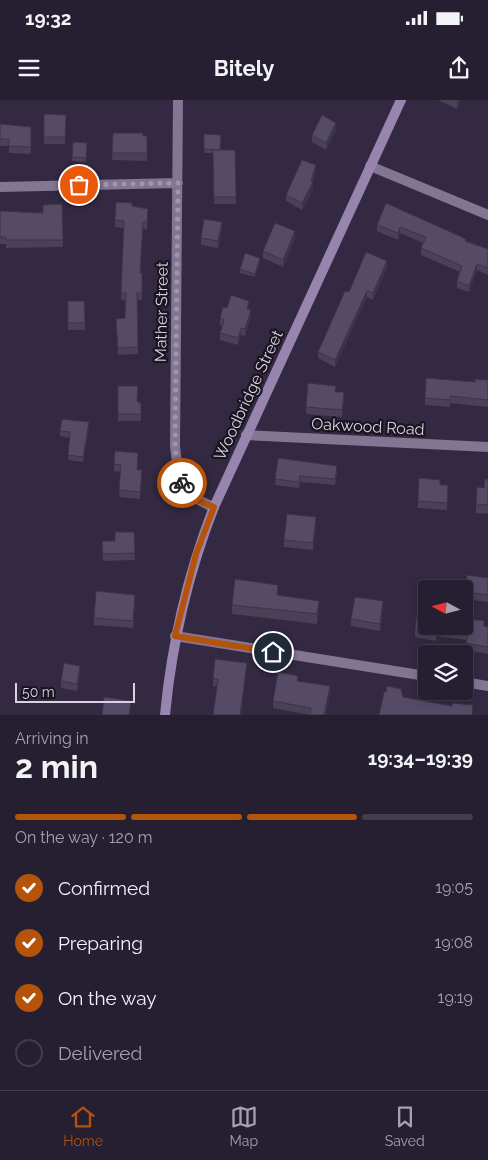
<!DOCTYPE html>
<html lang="en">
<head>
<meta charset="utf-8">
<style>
  body { margin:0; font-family:Raleway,sans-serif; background:#2e273a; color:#f1f3f6; height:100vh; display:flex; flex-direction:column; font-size:19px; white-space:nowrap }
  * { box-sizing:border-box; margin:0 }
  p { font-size:16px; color:#a4a2ac }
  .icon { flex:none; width:28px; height:28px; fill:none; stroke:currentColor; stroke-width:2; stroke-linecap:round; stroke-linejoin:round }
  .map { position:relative; height:615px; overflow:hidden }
  .sheet { display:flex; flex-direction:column; background:#261f32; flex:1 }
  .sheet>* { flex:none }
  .needle { width:32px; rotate:277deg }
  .controls { position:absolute; left:418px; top:480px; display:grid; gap:10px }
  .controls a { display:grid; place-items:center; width:55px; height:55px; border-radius:5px; background:#261f32; box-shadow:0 2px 8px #0003,0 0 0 1px #423d4d; font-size:25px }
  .scale { position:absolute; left:15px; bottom:12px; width:120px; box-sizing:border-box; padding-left:5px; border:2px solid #d8d2e2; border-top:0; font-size:14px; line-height:18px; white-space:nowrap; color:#d8d2e2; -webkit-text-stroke:4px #19141f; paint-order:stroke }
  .pin { position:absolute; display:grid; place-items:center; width:42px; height:42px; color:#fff; margin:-21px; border:2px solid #fff; border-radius:50%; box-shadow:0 1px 5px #0007 }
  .courier { position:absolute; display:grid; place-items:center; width:50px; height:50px; margin:-25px; border:4px solid #b45309; border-radius:50%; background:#fff; color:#222; box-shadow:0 1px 6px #0007 }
  .summary em { font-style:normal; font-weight:700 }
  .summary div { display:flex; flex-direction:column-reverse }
  .summary { display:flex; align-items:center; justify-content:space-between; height:85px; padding:0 15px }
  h1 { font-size:32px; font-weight:700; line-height:38px }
  .bar { display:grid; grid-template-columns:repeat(4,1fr); gap:8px 5px; align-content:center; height:60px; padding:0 15px }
  .bar i { height:6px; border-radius:4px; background:#423d4d }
  .bar .on { background:#b45309 }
  .bar p { grid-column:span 4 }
  ol { padding:0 15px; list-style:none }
  li { display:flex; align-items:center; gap:15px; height:55px }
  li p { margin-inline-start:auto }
  li .icon { padding:5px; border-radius:50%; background:#b45309; color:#fff; stroke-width:4 }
  li:last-child { color:#a4a2ac }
  li i { width:28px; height:28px; border:2px solid #423d4d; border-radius:50% }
  .status { display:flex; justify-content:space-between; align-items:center; height:35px; padding:0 25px; background:#261f32; direction:ltr }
  .status svg { height:14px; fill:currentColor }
  header { display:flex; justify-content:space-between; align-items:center; height:65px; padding:0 15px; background:#261f32; font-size:22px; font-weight:700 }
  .tab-bar { display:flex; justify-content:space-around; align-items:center; height:70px; border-top:1px solid #423d4d; background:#261f32; font-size:14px; color:#a4a2ac }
  .tab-bar a { display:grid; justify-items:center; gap:2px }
  .tab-bar .on { color:#b45309 }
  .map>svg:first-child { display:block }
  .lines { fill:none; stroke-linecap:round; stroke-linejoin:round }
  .minor { stroke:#827693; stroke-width:10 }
  .secondary { stroke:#9785b0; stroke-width:10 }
  .wall { fill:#4a4058 }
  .shaded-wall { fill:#3c3447 }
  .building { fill:#564b66; stroke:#3c3447 }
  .done { stroke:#9e97aa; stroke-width:5; stroke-dasharray:0 9 }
  .route { stroke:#b45309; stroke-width:6 }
  .labels { text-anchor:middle; stroke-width:4.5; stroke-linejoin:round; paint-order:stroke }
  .street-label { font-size:16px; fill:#d8d2e2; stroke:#19141f }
</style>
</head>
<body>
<div class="status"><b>19:32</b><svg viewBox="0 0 49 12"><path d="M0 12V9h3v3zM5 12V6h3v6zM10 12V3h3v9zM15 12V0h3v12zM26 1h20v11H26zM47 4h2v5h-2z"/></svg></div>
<header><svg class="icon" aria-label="menu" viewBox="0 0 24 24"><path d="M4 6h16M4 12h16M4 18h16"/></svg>Bitely<svg class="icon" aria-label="share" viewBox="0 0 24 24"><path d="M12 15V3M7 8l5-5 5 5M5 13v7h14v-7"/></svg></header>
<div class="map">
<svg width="488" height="615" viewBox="0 0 488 615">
  <rect width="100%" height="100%" fill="#332942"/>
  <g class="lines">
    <path class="minor" d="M 178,0 L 175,346 C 178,378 182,396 214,407
      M 370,66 L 488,115
      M 0,87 L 178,83
      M 246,335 L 488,347
      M 175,536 L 426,576
      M 464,582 L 488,586"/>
    <path class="secondary" d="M 165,615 C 172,541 187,476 214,407 L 401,0"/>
  </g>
  <path class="wall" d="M 438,0 L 461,0 L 457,9 Z
    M 44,14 L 66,15 L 65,44 L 44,44 Z
    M 0,24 L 31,27 L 31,54 L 9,53 L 9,46 L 0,46 Z
    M 336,30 L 326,50 L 312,42 L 312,35 Z
    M 113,33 L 147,36 L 147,61 L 112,60 Z
    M 204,34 L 220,50 L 235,50 L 236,104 L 214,104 L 213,53 L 204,53 Z
    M 87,43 L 86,62 L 72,61 L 72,57 Z
    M 316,72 L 313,82 L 313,88 L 302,110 L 286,101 L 286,95 Z
    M 386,103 L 466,141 L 488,149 L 488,175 L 477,170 L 469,192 L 457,188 L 457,181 L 460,172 L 421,155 L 421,148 L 423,143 L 400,133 L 398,140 L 377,131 L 377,125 Z
    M 62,104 L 63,147 L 6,148 L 6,144 L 0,144 L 0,111 L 43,113 Z
    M 132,106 L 148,116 L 147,130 L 143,129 L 140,173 L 142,173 L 142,200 L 137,200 L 138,254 L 118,255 L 116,219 L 125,218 L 125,200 L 121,200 L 124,128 L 115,127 L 115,120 Z
    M 222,129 L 218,148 L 201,145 L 201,138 Z
    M 295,138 L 283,167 L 263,158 L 263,151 Z
    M 260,161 L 255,177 L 240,173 L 240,169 Z
    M 387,168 L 373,200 L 367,197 L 335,267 L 318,258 L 318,252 L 349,192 Z
    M 68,201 L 84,201 L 85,230 L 68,230 Z
    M 227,208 L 249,208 L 249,210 L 251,217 L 245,236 L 241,235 L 238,245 L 220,240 L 220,233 L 222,226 L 220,225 L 220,218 Z
    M 488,280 L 488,307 L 450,303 L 450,307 L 425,305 L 425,298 L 475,282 Z
    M 118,286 L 141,304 L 141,321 L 118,321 Z
    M 344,299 L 342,317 L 306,314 L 306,307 Z
    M 89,328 L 83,362 L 68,360 L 70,338 L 60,336 L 60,331 Z
    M 278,358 L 337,372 L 335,385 L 300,382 L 299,388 L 275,385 Z
    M 138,361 L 137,370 L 142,377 L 140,399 L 119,397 L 121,372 L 114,371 L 114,364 Z
    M 488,379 L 488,414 L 476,413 L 476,404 Z
    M 440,385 L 448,392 L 447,410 L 418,408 L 418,401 Z
    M 316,424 L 313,450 L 284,447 L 284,440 Z
    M 134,432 L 135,460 L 103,461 L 102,441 L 115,441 Z
    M 488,478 L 488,502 L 465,499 L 465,492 Z
    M 278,496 L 319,510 L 317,524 L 232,514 L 232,505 Z
    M 135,502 L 133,528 L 94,525 L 94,518 Z
    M 383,508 L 380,531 L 351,526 L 351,519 Z
    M 484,526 L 488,527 L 488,554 L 466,550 L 467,540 L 436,536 L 436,541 L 415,537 L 415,530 Z
    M 247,570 L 217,586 L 213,586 L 213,579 Z
    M 80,573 L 77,591 L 61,588 L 61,581 Z
    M 298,581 L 330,593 L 326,615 L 310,615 L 273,608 L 273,601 Z"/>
  <path class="shaded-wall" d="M 458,0 L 461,0 L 457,9 L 457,2 Z
    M 336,23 L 336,30 L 326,50 L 326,43 Z
    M 316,65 L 316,72 L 311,87 L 311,81 Z
    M 313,82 L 313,88 L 302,110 L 302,103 Z
    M 222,122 L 222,129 L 218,148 L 218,141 Z
    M 400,127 L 400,133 L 398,140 L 398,133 Z
    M 295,131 L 295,138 L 283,167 L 283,160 Z
    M 260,158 L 260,161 L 255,177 L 255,174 Z
    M 387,161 L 387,168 L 373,200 L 373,193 Z
    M 477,164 L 477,170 L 469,192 L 469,186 Z
    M 367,191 L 367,197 L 335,267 L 335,260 Z
    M 251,210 L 251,217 L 245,236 L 245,229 Z
    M 241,228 L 241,235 L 238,245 L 238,238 Z
    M 89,322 L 89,328 L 83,362 L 83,357 Z
    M 316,417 L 316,424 L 313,450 L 313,443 Z
    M 319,501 L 319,510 L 317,524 L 317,514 Z
    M 383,501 L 383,508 L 380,531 L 380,524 Z
    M 247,563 L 247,570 L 241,615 L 240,615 Z
    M 80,566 L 80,573 L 77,591 L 77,584 Z
    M 330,586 L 330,593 L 326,615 L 324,615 Z"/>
  <path class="building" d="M 44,14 L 66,15 L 65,37 L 44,37 Z
    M 322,15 L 336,23 L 326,43 L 312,35 Z
    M 0,24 L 31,27 L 31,47 L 9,46 L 9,39 L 0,39 Z
    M 113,33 L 143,33 L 143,36 L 147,36 L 147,53 L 112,53 Z
    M 204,34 L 221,35 L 220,50 L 204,49 Z
    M 73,42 L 87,43 L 86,58 L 72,57 Z
    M 213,50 L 235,50 L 236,97 L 214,97 Z
    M 302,60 L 316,65 L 311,81 L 313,82 L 302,103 L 286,95 Z
    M 116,102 L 132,103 L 132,106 L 148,109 L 147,122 L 143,122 L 140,173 L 142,173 L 142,193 L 137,193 L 138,247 L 118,248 L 116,219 L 125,218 L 126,193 L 121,193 L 124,121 L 115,120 Z
    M 386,103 L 466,139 L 465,141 L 488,149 L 488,168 L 477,164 L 469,186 L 457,181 L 462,166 L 421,148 L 426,137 L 400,127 L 398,133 L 377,125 Z
    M 62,104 L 63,140 L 6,140 L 6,137 L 0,137 L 0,111 L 43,113 L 43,105 Z
    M 204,119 L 222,122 L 218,141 L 201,138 Z
    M 275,123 L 295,131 L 283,160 L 263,151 Z
    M 366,152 L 387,161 L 373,193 L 367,191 L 335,260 L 318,252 L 345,191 L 349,192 Z
    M 245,153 L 260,158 L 255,174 L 240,169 Z
    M 231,195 L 249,201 L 247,209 L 251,210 L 245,229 L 241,228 L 238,238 L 220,233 L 224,220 L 220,218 L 223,207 L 227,208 Z
    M 68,201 L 84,201 L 85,223 L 68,223 Z
    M 426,278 L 475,282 L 475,279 L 488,280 L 488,300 L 450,296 L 450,300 L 425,298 Z
    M 308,283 L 336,286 L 335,292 L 344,292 L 342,310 L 306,307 Z
    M 118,286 L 138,286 L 137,301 L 141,304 L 141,314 L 118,314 Z
    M 62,319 L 89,322 L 83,357 L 68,355 L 70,332 L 60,331 Z
    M 115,351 L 138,353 L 137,370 L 142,370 L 140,392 L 119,390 L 121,365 L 114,364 Z
    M 278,358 L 337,366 L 335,379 L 300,376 L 299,382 L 275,379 Z
    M 419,378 L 440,380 L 440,385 L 448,385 L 447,403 L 418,401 Z
    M 485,379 L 488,379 L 488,405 L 476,404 L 477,387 L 484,388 Z
    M 287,414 L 316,417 L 313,443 L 284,440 Z
    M 115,432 L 134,432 L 135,453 L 103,454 L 102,441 L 115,441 Z
    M 467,475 L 488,478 L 488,495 L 465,492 Z
    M 235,479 L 278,485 L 277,495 L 319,501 L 317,514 L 232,505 Z
    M 96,491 L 135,495 L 133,521 L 94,518 Z
    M 355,497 L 383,501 L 380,524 L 351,519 Z
    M 417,513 L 426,514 L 426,526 L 464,526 L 464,518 L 484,521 L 484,526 L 488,527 L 488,547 L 466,543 L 468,534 L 436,528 L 436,534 L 415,530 Z
    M 215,559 L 247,563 L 240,615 L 213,615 L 218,579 L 213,579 Z
    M 64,563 L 80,566 L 77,584 L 61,581 Z
    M 278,572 L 298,576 L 297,581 L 330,586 L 324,615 L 310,615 L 311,608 L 273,601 Z
    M 387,586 L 401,589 L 403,597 L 452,606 L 452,603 L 473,605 L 472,615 L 379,615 L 384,592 L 386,592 Z
    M 104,597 L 131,601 L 129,615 L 102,615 Z"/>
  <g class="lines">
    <path class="done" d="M 79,85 L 178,83 L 175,346 L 177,370 L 182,383"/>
    <path class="route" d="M 182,383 C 188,396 200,402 214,407 L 196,454 L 175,536 L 273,552"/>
  </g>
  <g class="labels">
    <g class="street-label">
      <text transform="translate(161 212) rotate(-89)" y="6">Mather Street</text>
      <text transform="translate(248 295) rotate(-65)" y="6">Woodbridge Street</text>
      <text transform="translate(368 326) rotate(3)" y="6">Oakwood Road</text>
    </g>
  </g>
</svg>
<div class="controls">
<a><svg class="needle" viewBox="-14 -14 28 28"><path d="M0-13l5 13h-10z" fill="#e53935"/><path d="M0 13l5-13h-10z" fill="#a4a2ac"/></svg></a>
<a><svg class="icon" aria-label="layers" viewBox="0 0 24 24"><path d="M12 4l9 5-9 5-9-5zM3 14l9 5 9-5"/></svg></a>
</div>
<div class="scale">50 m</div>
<div class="pin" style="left:79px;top:85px;background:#ea580c"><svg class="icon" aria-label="bag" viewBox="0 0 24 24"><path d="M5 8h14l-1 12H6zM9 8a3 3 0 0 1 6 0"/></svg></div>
<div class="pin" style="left:273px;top:552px;background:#1f2937"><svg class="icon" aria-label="home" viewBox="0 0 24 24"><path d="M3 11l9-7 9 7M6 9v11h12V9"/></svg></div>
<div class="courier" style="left:182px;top:383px"><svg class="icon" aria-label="bike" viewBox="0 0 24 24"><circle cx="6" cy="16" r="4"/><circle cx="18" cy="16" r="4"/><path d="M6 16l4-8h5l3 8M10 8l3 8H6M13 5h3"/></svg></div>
</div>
<section class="sheet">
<div class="summary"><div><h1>2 min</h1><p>Arriving in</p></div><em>19:34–19:39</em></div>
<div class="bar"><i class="on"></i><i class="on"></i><i class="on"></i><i></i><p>On the way · 120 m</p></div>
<ol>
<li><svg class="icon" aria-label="check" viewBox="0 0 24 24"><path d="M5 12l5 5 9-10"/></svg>Confirmed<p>19:05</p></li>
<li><svg class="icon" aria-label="check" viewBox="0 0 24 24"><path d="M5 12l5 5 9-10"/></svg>Preparing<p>19:08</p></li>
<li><svg class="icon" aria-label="check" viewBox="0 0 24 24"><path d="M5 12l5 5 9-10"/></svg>On the way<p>19:19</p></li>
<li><i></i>Delivered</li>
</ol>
</section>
<nav class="tab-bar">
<a class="on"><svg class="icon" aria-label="home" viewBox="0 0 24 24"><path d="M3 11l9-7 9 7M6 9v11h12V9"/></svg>Home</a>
<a><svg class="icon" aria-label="map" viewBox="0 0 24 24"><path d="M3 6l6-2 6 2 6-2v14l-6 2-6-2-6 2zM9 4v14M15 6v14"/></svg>Map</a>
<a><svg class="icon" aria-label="saved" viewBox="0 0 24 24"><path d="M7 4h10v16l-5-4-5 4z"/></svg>Saved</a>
</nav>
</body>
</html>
